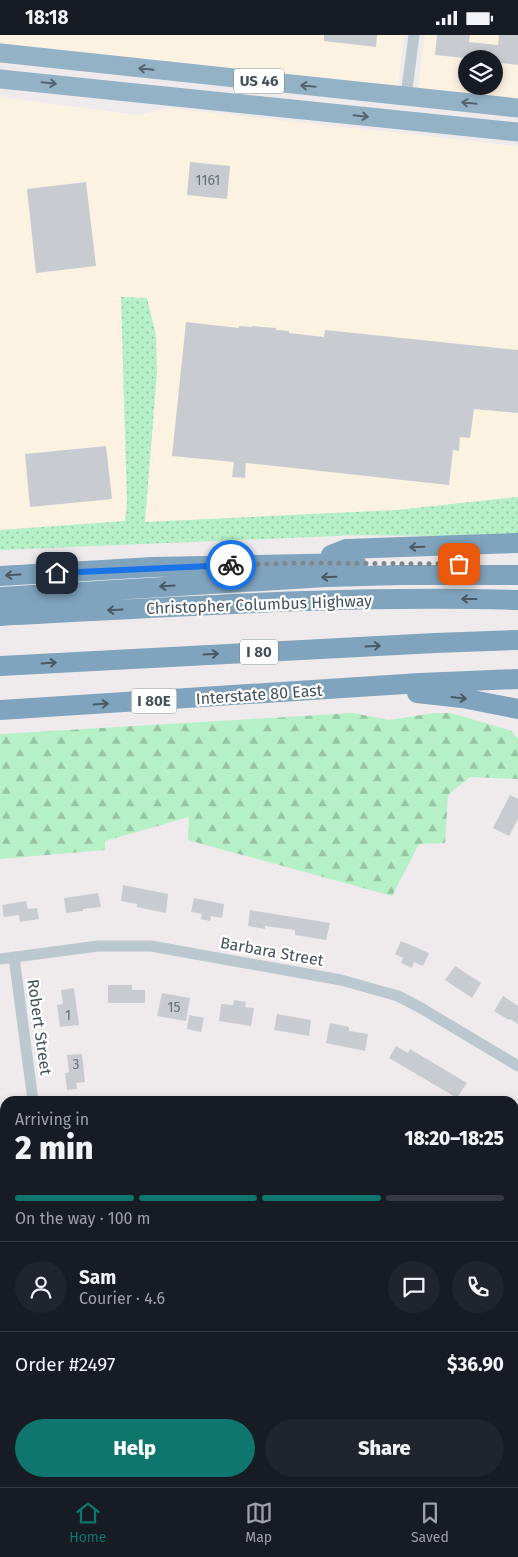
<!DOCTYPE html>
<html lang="en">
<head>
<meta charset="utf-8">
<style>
  body { margin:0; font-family:"Fira Sans",sans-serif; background:#20242c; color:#f1f3f6; height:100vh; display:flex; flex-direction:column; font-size:19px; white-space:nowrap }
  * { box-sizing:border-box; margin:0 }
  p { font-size:16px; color:#9ea1a6 }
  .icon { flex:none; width:28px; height:28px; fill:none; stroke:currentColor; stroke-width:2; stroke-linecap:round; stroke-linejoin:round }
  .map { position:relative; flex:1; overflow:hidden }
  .side { position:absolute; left:0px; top:1061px; width:519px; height:391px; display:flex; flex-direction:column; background:#171b24; border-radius:15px 15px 0 0; box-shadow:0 2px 8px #0003 }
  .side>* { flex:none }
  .controls { position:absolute; left:458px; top:15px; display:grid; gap:10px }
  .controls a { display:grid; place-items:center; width:45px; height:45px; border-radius:50%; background:#171b24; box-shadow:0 2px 8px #0003; font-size:25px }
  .pin { position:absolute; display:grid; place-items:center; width:42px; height:42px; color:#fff; margin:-21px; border-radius:10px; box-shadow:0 2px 8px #0006 }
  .courier { position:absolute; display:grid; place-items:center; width:50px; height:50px; margin:-25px; border:4px solid #1a73e8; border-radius:50%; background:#fff; color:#222; box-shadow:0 1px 6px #0007 }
  .summary em { font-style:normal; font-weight:800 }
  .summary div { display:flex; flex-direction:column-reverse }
  .summary { display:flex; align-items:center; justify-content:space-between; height:85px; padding:0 15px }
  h1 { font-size:32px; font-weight:800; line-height:38px }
  .bar { display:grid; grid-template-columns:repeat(4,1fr); gap:8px 5px; align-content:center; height:60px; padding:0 15px }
  .bar i { height:6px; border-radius:4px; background:#363941 }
  .bar .on { background:#0f766e }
  .bar p { grid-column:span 4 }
  .line { display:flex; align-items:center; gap:12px; padding:0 15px; border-top:1px solid #363941 }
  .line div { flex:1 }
  .round { display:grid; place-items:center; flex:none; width:52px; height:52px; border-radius:26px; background:#20242c }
  .cta { display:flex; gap:10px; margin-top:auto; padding:10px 15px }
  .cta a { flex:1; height:58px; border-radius:30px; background:#0f766e; color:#fff; font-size:20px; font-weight:800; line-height:58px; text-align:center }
  .cta a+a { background:#20242c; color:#f1f3f6 }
  .status { display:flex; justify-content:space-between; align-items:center; height:35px; padding:0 25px; background:#171b24; direction:ltr }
  .status svg { height:14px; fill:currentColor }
  .tab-bar { display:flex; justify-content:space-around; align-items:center; height:70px; border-top:1px solid #363941; background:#171b24; font-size:14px; color:#9ea1a6 }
  .tab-bar a { display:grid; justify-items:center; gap:2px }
  .tab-bar .on { color:#0f766e }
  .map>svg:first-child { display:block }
  .commercial { fill:#fcf2e2; fill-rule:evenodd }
  .grass { fill:url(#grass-dots) }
  .forest { fill:url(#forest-firs) }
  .park { fill:#b6f0c6 }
  .building { fill:#c8ccd1 }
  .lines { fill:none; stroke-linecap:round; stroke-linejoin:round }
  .minor { stroke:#bbc8cf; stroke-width:11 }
  .secondary { stroke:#bbc9d4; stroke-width:16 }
  .trunk { stroke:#94b2c6; stroke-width:19 }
  .motorway { stroke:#80a4be; stroke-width:20 }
  .oneway { stroke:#536470 }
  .oneway2 { stroke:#495964 }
  .done { stroke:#7f878d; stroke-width:5; stroke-dasharray:0 9 }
  .route { stroke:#1a73e8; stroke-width:6 }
  .labels { text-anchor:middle; stroke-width:4.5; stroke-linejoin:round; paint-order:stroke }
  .number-label { font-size:14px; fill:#647078 }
  .shield { fill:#fff; stroke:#7b858c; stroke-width:1 }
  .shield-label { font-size:15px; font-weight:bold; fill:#43515a }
  .street-label { font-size:16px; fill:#43515a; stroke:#fff }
</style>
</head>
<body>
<div class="status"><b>18:18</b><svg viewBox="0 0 49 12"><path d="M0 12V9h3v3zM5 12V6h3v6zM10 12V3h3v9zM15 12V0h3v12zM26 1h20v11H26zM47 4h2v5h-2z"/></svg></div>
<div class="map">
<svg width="518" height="1452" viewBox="0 0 518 1452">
  <defs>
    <pattern id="grass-dots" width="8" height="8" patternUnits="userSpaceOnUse" patternTransform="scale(1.25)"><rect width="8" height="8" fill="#b6f0c6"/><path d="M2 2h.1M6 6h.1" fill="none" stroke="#96c5a4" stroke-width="1.8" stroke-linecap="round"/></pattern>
    <pattern id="forest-firs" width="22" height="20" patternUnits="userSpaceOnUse" patternTransform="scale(1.25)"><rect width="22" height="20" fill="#b6f0c6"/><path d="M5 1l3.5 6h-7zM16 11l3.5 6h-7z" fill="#96c5a4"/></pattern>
  </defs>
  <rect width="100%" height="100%" fill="#efebec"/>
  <path class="commercial" d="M 0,0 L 404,0 L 398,51 L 0,8 Z
    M 425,0 L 518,0 L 518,63 L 418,53 ZM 466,24 L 494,24 L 494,51 L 466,51 Z
    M 0,62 L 138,80 L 170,73 L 518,111 L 518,462 L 397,475 L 145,487 L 157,336 L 121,262 L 127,468 L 125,486 L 0,495 Z"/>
  <path class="grass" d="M 121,262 L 147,263 L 156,300 L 157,336 L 145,487 L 397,475 L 518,462 L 518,502 L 360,500 L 0,515 L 0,495 L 125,486 L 127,468 Z"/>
  <path class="forest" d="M 353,678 L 389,685 L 434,678 L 451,678 L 512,696 L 518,704 L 518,744 L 470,742 L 448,760 L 445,808 L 419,809 L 392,861 L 188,805 L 189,782 L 105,806 L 105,815 L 0,824 L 0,699 Z"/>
  <path class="park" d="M 518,1210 L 518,1452 L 404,1452 L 406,1448 L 514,1448 L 514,1218 Z"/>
  <path class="building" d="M 324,0 L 377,0 L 376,12 L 324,6 Z
    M 437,0 L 470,0 L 469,7 L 498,10 L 499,0 L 518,0 L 518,30 L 494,27 L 494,24 L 474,24 L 435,20 Z
    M 190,127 L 230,131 L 227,164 L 187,160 Z
    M 86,147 L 96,231 L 36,238 L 27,154 Z
    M 186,287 L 239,293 L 239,291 L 252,292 L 252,291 L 276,293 L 276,295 L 289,296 L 289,298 L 324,302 L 325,295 L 518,315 L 518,378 L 474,374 L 470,403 L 460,402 L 459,416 L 453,415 L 449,450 L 246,428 L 245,443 L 232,442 L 234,427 L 172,421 Z
    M 106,411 L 112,464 L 30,472 L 25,419 Z
    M 510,760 L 518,764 L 518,784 L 509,801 L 493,793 Z
    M 123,850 L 168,859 L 166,878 L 137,872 L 137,869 L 121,866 Z
    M 98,858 L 101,872 L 83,874 L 83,876 L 66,878 L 64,863 Z
    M 194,863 L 224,869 L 222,883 L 211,881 L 210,886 L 201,884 L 202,879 L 191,877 Z
    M 26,866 L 28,874 L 37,873 L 39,884 L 20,887 L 19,880 L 4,882 L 2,870 Z
    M 250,875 L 330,888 L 326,905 L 295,900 L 295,895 L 265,891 L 265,894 L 248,891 Z
    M 401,906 L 429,918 L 423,931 L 414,927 L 412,933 L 401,928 L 403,923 L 395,919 Z
    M 455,931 L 481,948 L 472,963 L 445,945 Z
    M 108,950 L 132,950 L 132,955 L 145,955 L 145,968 L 108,968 Z
    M 74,953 L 79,990 L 60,992 L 57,970 L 63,969 L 61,955 Z
    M 162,958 L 190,963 L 186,986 L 157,981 Z
    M 503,961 L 518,971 L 518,989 L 510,984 L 509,985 L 494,976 Z
    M 234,965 L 246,967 L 245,972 L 254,973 L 251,991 L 219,986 L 221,969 L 233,970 Z
    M 277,979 L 311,985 L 309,1001 L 274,995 Z
    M 189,980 L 204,983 L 201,997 L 187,994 Z
    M 330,988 L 349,992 L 349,996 L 368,999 L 365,1016 L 326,1008 Z
    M 396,1011 L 408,1018 L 410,1014 L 467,1048 L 457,1063 L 389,1023 Z
    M 82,1019 L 85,1047 L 76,1048 L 77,1054 L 67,1055 L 65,1038 L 69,1037 L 67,1020 Z"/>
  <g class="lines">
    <path class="minor" d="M 406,61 L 414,0
      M 14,922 L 33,1066
      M 0,924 L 98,911 L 151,911 L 341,945 L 398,961 L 421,973 L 518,1031
      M 82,1448 L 83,1452
      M 354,1448 L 368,1452"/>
    <path class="secondary" d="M 514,1175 L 518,1167
      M 384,1452 L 385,1448"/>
    <path class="trunk" d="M 0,18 L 518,73
      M 0,44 L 518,97"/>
    <path class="motorway" d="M 331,520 L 346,514 L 518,508
      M 0,541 L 153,532 L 356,528
      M 0,562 L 326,542 L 401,540 L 518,540
      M 0,581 C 172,572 345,560 518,565
      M 0,631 L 435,608 L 518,605
      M 417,658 L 462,663 L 518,674
      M 0,675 L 420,648 L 518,644"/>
  </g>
  <defs><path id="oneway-shaft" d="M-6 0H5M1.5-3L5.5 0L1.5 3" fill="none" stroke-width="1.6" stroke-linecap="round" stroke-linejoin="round" transform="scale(1.25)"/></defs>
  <g class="oneway">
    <use href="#oneway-shaft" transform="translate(146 34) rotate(-174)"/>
    <use href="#oneway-shaft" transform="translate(49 48) rotate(6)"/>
    <use href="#oneway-shaft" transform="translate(308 51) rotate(-174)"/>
    <use href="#oneway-shaft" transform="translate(469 68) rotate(-174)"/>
    <use href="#oneway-shaft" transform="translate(361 81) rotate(6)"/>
  </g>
  <g class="oneway2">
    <use href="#oneway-shaft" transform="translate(417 512) rotate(178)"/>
    <use href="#oneway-shaft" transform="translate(13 540) rotate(177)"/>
    <use href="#oneway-shaft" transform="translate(329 542) rotate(178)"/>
    <use href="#oneway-shaft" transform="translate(167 551) rotate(176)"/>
    <use href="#oneway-shaft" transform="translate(469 564) rotate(180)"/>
    <use href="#oneway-shaft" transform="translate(115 575) rotate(177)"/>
    <use href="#oneway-shaft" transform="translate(373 611) rotate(-3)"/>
    <use href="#oneway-shaft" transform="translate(211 619) rotate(-3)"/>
    <use href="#oneway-shaft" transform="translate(49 628) rotate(-4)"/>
    <use href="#oneway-shaft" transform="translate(459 663) rotate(7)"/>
    <use href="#oneway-shaft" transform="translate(101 669) rotate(-4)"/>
  </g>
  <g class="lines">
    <path class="done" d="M 231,530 L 306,528 L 459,529"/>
    <path class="route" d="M 57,538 L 231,530"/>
  </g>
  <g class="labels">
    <g class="number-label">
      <text x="208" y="150">1161</text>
      <text x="174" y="977">15</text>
      <text x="68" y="985">1</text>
      <text x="76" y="1034">3</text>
    </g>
    <g class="shield">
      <rect x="234" y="33.5" width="50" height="25" rx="4"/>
      <rect x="240" y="604.5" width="38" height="25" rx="4"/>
      <rect x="131.5" y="653.5" width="45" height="25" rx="4"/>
    </g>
    <g class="shield-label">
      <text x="259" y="51">US 46</text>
      <text x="259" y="622">I 80</text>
      <text x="154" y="671">I 80E</text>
    </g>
    <g class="street-label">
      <text transform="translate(259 569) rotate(-2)" y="6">Christopher Columbus Highway</text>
      <text transform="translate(259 659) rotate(-4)" y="6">Interstate 80 East</text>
      <text transform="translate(272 916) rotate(10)" y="6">Barbara Street</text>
      <text transform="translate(40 992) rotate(82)" y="6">Robert Street</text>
    </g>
  </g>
</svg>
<div class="controls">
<a><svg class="icon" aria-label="layers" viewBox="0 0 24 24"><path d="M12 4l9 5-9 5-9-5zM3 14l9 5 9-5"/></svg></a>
</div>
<div class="pin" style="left:459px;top:529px;background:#ea580c"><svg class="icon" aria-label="bag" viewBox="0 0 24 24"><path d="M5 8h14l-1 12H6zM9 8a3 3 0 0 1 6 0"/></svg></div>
<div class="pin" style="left:57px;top:538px;background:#1f2937"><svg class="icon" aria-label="home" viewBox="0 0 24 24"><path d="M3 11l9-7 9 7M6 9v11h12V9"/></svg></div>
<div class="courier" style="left:231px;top:530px"><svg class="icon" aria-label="bike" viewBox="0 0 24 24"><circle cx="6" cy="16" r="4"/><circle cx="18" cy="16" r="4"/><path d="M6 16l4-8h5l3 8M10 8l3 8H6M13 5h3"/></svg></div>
<section class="side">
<div class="summary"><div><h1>2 min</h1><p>Arriving in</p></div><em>18:20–18:25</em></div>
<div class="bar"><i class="on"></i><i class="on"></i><i class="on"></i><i></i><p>On the way · 100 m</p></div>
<div class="line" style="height:90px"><a class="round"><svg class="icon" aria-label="person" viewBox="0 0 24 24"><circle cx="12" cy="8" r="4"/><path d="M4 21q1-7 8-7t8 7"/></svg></a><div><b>Sam</b><p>Courier · 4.6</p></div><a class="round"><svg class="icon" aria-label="chat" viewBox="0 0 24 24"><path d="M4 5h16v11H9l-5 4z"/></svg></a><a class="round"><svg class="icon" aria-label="phone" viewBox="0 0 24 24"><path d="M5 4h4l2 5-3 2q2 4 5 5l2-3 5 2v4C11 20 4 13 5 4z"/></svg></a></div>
<div class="line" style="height:65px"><div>Order #2497</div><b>$36.90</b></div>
<div class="cta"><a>Help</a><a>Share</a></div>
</section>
</div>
<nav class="tab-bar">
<a class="on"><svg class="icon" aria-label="home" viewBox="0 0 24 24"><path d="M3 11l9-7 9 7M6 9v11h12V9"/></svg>Home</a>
<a><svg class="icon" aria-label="map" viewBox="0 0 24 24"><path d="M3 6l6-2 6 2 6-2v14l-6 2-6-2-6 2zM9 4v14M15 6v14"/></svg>Map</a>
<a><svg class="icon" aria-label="saved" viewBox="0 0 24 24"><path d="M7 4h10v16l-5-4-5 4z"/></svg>Saved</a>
</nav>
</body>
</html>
